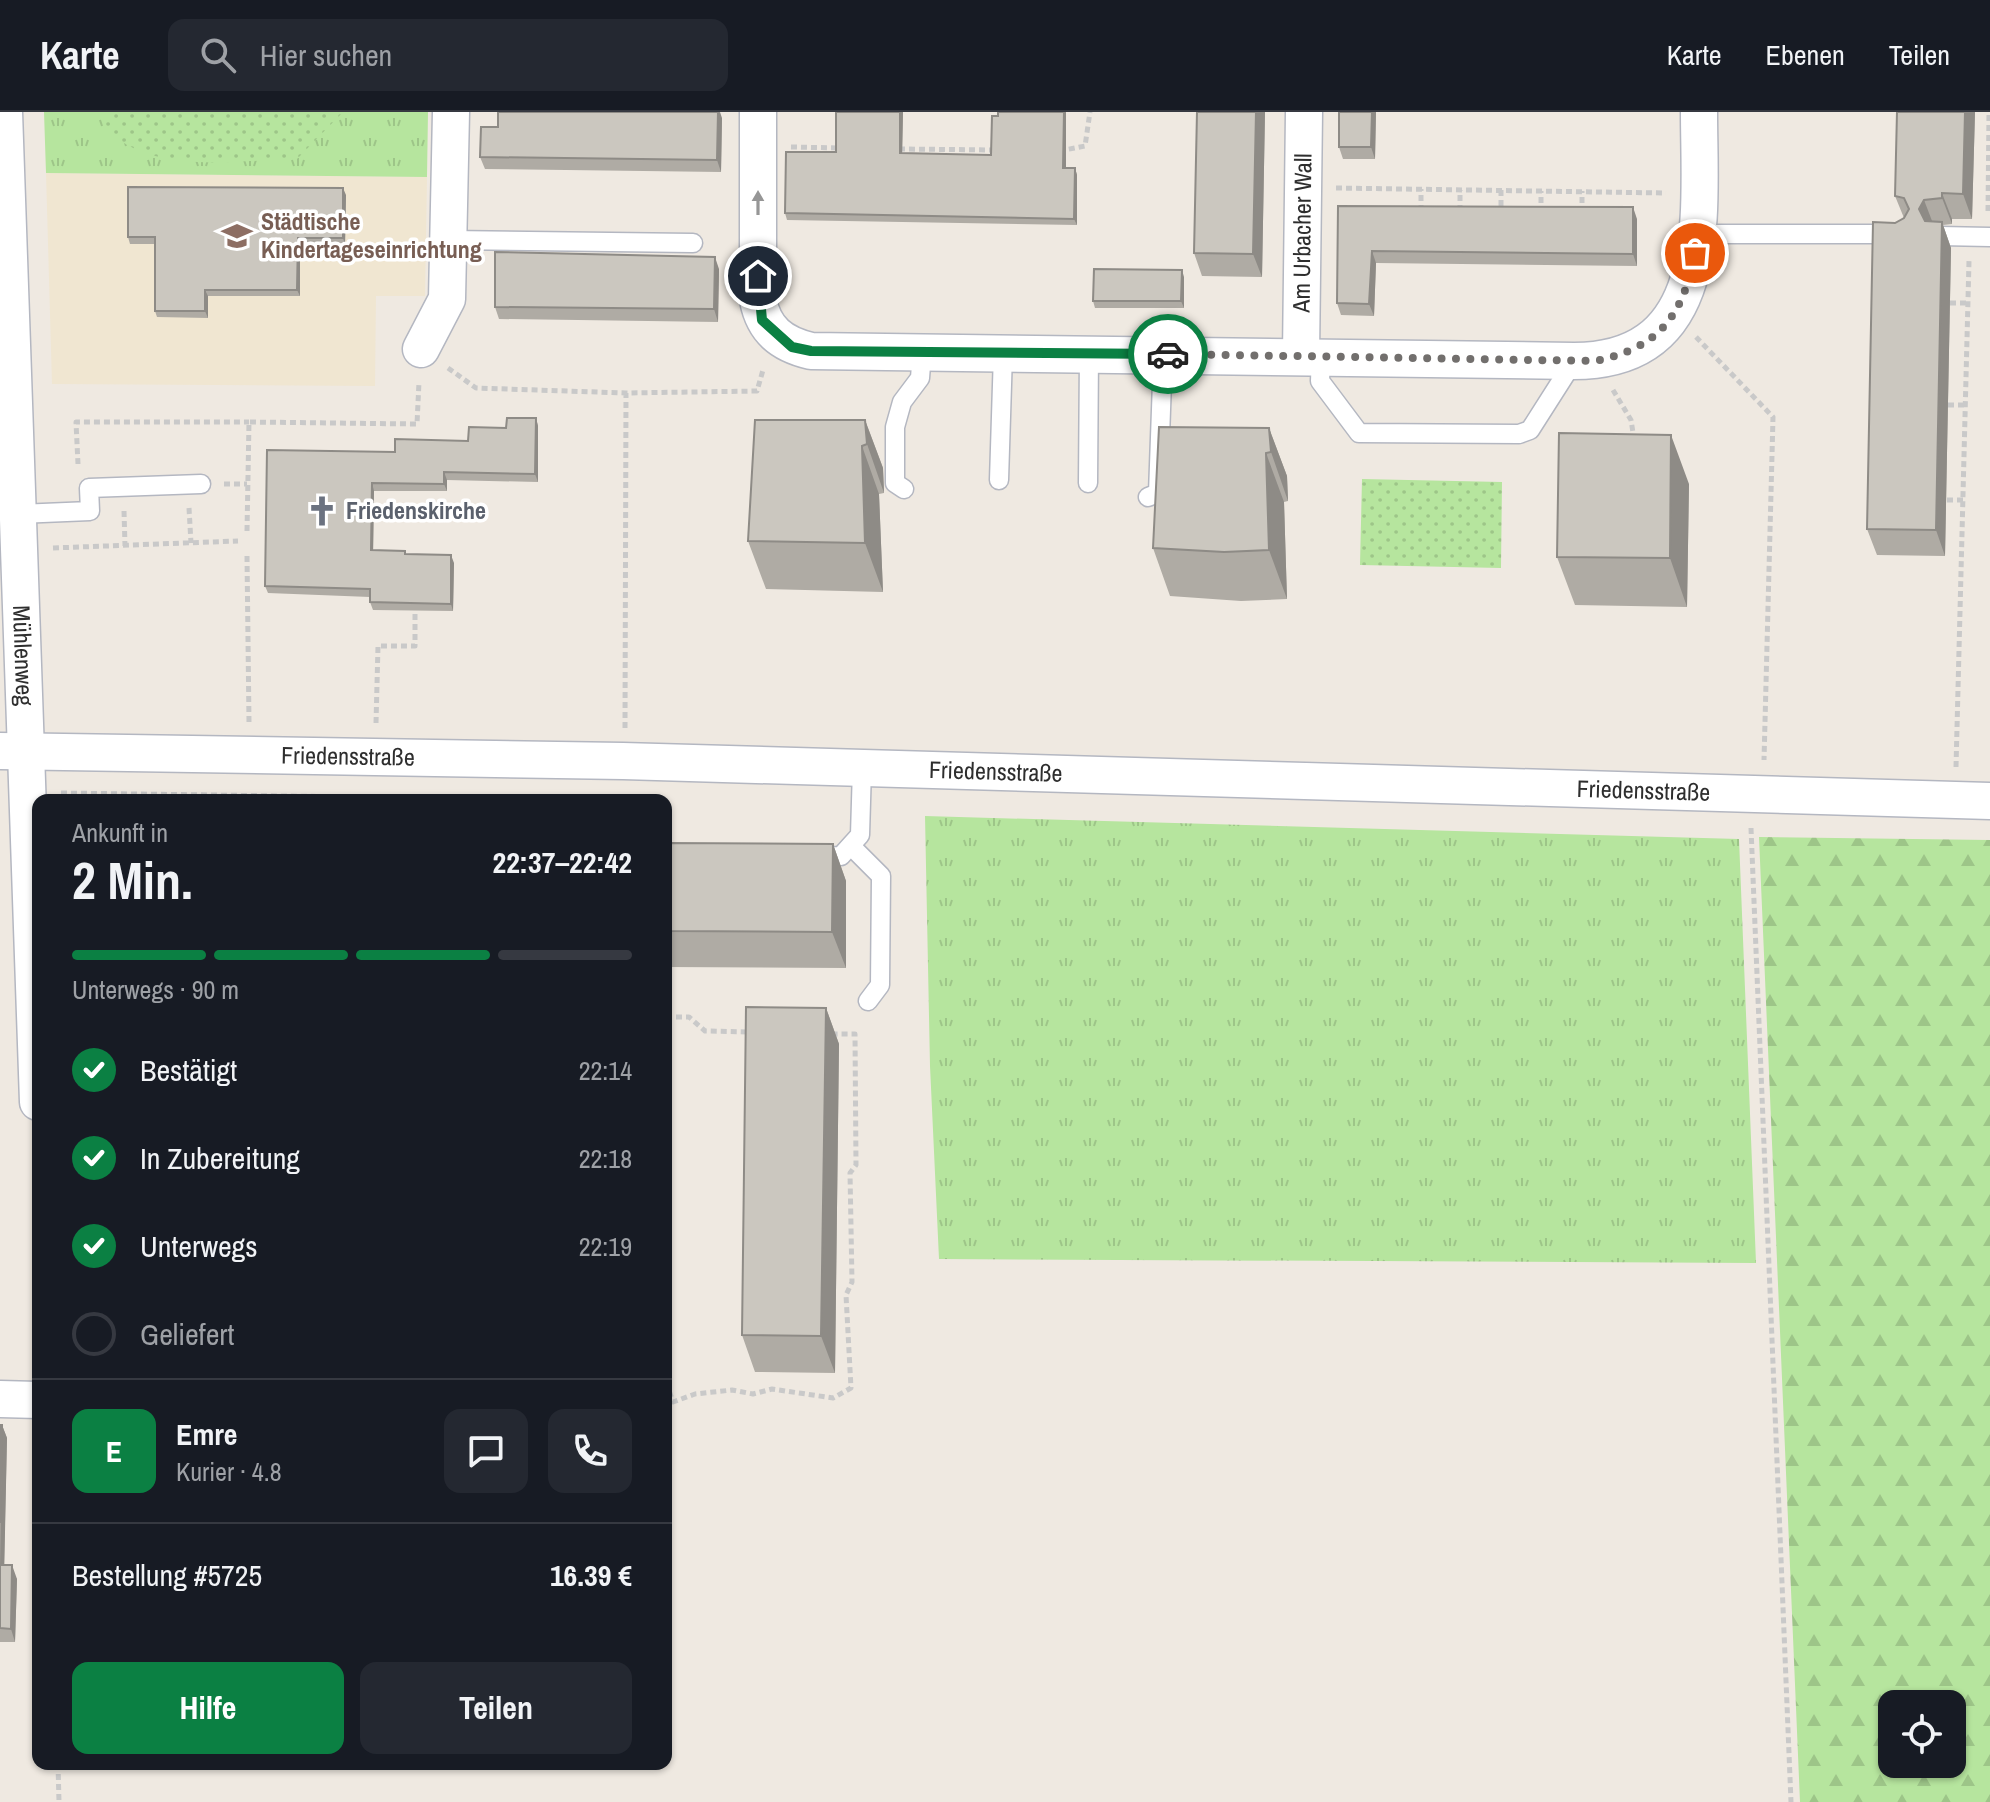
<!DOCTYPE html>
<html lang="de">
<head>
<meta charset="utf-8">
<style>
  body { margin:0; font-family:"Archivo Narrow",sans-serif; background:#242831; color:#f1f3f6; height:100vh; display:flex; flex-direction:column; font-size:30px; white-space:nowrap }
  * { box-sizing:border-box; margin:0 }
  p { font-size:26px; color:#9ea1a6 }
  .icon { flex:none; width:44px; height:44px; fill:none; stroke:currentColor; stroke-width:2; stroke-linecap:round; stroke-linejoin:round }
  .map { position:relative; flex:1; overflow:hidden }
  .drawer { position:absolute; left:32px; top:682px; width:640px; height:976px; display:flex; flex-direction:column; background:#171b24; border-radius:16px; box-shadow:0 2px 6px #0004 }
  .drawer>* { flex:none }
  .buttons { position:absolute; left:1878px; top:1578px; display:grid; gap:16px }
  .buttons a { display:grid; place-items:center; width:88px; height:88px; border-radius:16px; background:#171b24; box-shadow:0 2px 6px #0004; font-size:40px }
  .pin { position:absolute; display:grid; place-items:center; width:68px; height:68px; color:#fff; margin:-34px; border:4px solid #fff; border-radius:50%; box-shadow:0 2px 8px #0007 }
  .courier { position:absolute; display:grid; place-items:center; width:80px; height:80px; margin:-40px; border:6px solid #0b8043; border-radius:50%; background:#fff; color:#222; box-shadow:0 2px 10px #0007 }
  .overview em { font-style:normal; font-weight:700 }
  .overview div { display:flex; flex-direction:column-reverse }
  .overview { display:flex; align-items:center; justify-content:space-between; height:136px; padding:0 40px }
  h1 { font-size:52px; font-weight:700; line-height:60px }
  .bar { display:grid; grid-template-columns:repeat(4,1fr); gap:12px 8px; align-content:center; height:96px; padding:0 40px }
  .bar i { height:10px; border-radius:6px; background:#363941 }
  .bar .selected { background:#0b8043 }
  .bar p { grid-column:span 4 }
  .line { display:flex; align-items:center; gap:20px; padding:0 40px; border-top:2px solid #363941 }
  .line div { flex:1 }
  .round { display:grid; place-items:center; flex:none; width:84px; height:84px; border-radius:16px; background:#242831 }
  ol { padding:0 40px; list-style:none }
  li { display:flex; align-items:center; gap:24px; height:88px }
  li p { margin-inline-start:auto }
  li .icon { padding:8px; border-radius:50%; background:#0b8043; color:#fff; stroke-width:4 }
  li:last-child { color:#9ea1a6 }
  li i { width:44px; height:44px; border:4px solid #363941; border-radius:50% }
  .cta { display:flex; gap:16px; margin-top:auto; padding:16px 40px }
  .cta a { flex:1; height:92px; border-radius:16px; background:#0b8043; color:#fff; font-size:32px; font-weight:700; line-height:92px; text-align:center }
  .cta a+a { background:#242831; color:#f1f3f6 }
  header { display:flex; align-items:center; gap:48px; box-sizing:border-box; height:112px; padding:0 40px; background:#171b24; border-bottom:2px solid #363941 }
  header strong { font-size:38px }
  nav { display:flex; gap:44px; margin-inline-start:auto; font-size:28px }
  .search { width:560px; height:72px; background:#242831; display:flex; align-items:center; gap:20px; box-sizing:border-box; padding:0 28px; border-radius:16px; color:#9ea1a6; font-size:30px }
  .map>svg:first-child { display:block }
  .education { fill:#f0e6d1 }
  .grass { fill:url(#grass-tufts) }
  .forest { fill:url(#forest-firs); fill-rule:evenodd }
  .park { fill:url(#park-dots) }
  .lines { fill:none; stroke-linecap:round; stroke-linejoin:round }
  .lane-casing { stroke:#b4b7c1; stroke-width:21 }
  .street-casing { stroke:#b4b7c1; stroke-width:39 }
  .path { stroke:#c9c9c9; stroke-width:5; stroke-dasharray:6 4; stroke-linecap:butt }
  .lane { stroke:#fff; stroke-width:18 }
  .street { stroke:#fff; stroke-width:36 }
  .wall { fill:#afaba4 }
  .shaded-wall { fill:#8e8b86 }
  .building { fill:#cbc7bf; stroke:#8e8b86; stroke-width:2 }
  .oneway { fill:#969696 }
  .done { stroke:#726f6d; stroke-width:8; stroke-dasharray:0 14.4 }
  .route { stroke:#0b8043; stroke-width:10 }
  .labels { text-anchor:middle; stroke-width:7; stroke-linejoin:round; paint-order:stroke }
  .education-label { font-size:24px; font-weight:bold; fill:#785e54; stroke:#fff; text-anchor:start }
  .street-label { font-size:24px; fill:#2e2e2e; stroke:#fff }
  .worship-label { font-size:24px; font-weight:bold; fill:#5b616d; stroke:#fff; text-anchor:start }
</style>
</head>
<body>
<header>
<strong>Karte</strong>
<div class="search"><svg class="icon" aria-label="search" viewBox="0 0 24 24"><circle cx="10" cy="10" r="6"/><path d="M15 15l6 6"/></svg>Hier suchen</div>
<nav><a>Karte</a><a>Ebenen</a><a>Teilen</a></nav>
</header>
<div class="map">
<svg width="1990" height="1690" viewBox="0 0 1990 1690">
  <defs>
    <pattern id="grass-tufts" width="24" height="20" patternUnits="userSpaceOnUse" patternTransform="scale(2)"><rect width="24" height="20" fill="#b6e59e"/><path d="M3 7l-1-3M5 7V3M7 7l1-3M15 17l-1-3M17 17v-4M19 17l1-3" fill="none" stroke="#9dc588"/></pattern>
    <pattern id="forest-firs" width="22" height="20" patternUnits="userSpaceOnUse" patternTransform="scale(2)"><rect width="22" height="20" fill="#b6e59e"/><path d="M5 1l3.5 6h-7zM16 11l3.5 6h-7z" fill="#9dc588"/></pattern>
    <pattern id="park-dots" width="8" height="8" patternUnits="userSpaceOnUse" patternTransform="scale(2)"><rect width="8" height="8" fill="#b6e59e"/><path d="M2 2h.1M6 6h.1" fill="none" stroke="#9dc588" stroke-width="1.8" stroke-linecap="round"/></pattern>
  </defs>
  <rect width="100%" height="100%" fill="#efe9e1"/>
  <path class="education" d="M 46,61 L 427,65 L 425,184 L 376,184 L 375,274 L 52,272 Z"/>
  <path class="grass" d="M 44,0 L 428,0 L 427,65 L 46,61 Z
    M 925,704 L 1739,727 L 1756,1151 L 939,1147 L 930,954 Z"/>
  <path class="forest" d="M 1759,725 L 1990,728 L 1990,1690 L 1800,1690 ZM 1892,1592 L 1952,1592 L 1952,1652 L 1892,1652 Z"/>
  <path class="park" d="M 104,0 L 343,0 L 297,47 C 233,48 156,64 105,17 Z
    M 1362,367 L 1502,370 L 1501,456 L 1360,453 Z"/>
  <g class="lines">
    <g class="lane-casing">
      <path id="lane" d="M 1699,122 L 1897,122
        M 1940,124 L 1990,125
        M 449,128 L 693,131
        M 1321,244 L 1320,269 L 1359,321 L 1519,322 L 1530,318 L 1574,249
        M 999,368 L 1003,241
        M 1088,371 L 1089,241
        M 904,377 L 895,371 L 895,315 L 902,290 L 920,266 L 922,240
        M 1148,385 L 1158,381 L 1163,242
        M 19,402 L 90,399 L 89,376 L 201,372
        M 852,735 L 881,764 L 880,873 L 868,889
        M 815,745 L 841,744 L 860,723 L 862,656"/>
    </g>
    <g class="street-casing">
      <g id="street">
        <path id="s1" d="M 4,0 L 38,990"/>
        <path d="M 758,0 L 758,188 C 764,218 781,232 811,239 L 1574,249 C 1717,249 1699,101 1699,0"/>
        <path d="M 421,237 L 447,187 L 451,0"/>
        <path id="s2" d="M 1301,243 L 1304,0"/>
        <path id="s3" d="M 0,639 L 623,649 L 1990,689"/>
        <path d="M 0,1287 L 38,1288"/>
      </g>
    </g>
    <path class="path" d="M 791,35 L 841,36
      M 899,37 L 997,38
      M 1059,39 L 1085,34 L 1090,0
      M 1336,76 L 1666,81
      M 1501,78 L 1501,100
      M 1421,99 L 1421,77
      M 1460,99 L 1460,78
      M 1988,99 L 1989,0
      M 1541,101 L 1541,79
      M 1582,101 L 1582,79
      M 1950,191 L 1968,191
      M 1696,225 L 1773,305 L 1764,648
      M 448,256 L 476,276 L 626,281 L 757,279 L 763,258
      M 1613,278 L 1631,308 L 1634,327
      M 1948,293 L 1967,293
      M 78,352 L 76,310 L 249,310
      M 224,372 L 247,372
      M 1947,388 L 1964,388
      M 189,396 L 191,431
      M 124,399 L 125,434
      M 247,419 L 249,310 L 417,312 L 419,270
      M 53,436 L 238,429
      M 247,444 L 249,610
      M 376,611 L 378,534 L 415,534 L 415,499
      M 625,616 L 626,281
      M 1956,655 L 1969,149
      M 61,681 L 511,687
      M 1751,716 L 1791,1690
      M 666,905 L 689,905 L 705,919 L 752,920
      M 666,1270 L 673,1290 L 695,1282 L 732,1278 L 753,1282 L 772,1277 L 833,1286 L 851,1276 L 846,1183 L 852,1170 L 850,1061 L 856,1053 L 855,922 L 830,922
      M 58,1652 L 59,1690"/>
    <use href="#lane" class="lane"/>
    <use href="#street" class="street"/>
  </g>
  <path class="wall" d="M 903,0 L 902,41 L 1075,56 L 1077,63 L 1077,113 L 787,108 L 785,101 Z
    M 1197,0 L 1265,0 L 1262,165 L 1202,164 L 1194,141 Z
    M 1339,0 L 1376,0 L 1375,47 L 1343,47 L 1339,35 Z
    M 1975,0 L 1972,107 L 1952,107 L 1952,112 L 1943,113 L 1951,136 L 1945,444 L 1877,443 L 1867,417 L 1895,111 L 1904,106 L 1895,84 Z
    M 722,6 L 721,60 L 485,57 L 480,45 L 498,15 Z
    M 346,83 L 345,133 L 300,133 L 300,184 L 208,184 L 208,206 L 157,205 L 155,199 L 155,132 L 130,132 L 128,125 Z
    M 1338,94 L 1637,107 L 1637,154 L 1376,151 L 1374,204 L 1341,203 L 1337,191 Z
    M 719,157 L 718,210 L 499,207 L 495,195 Z
    M 1184,165 L 1184,196 L 1095,196 L 1093,189 Z
    M 536,306 L 538,314 L 538,370 L 447,368 L 447,379 L 374,379 L 373,438 L 405,439 L 406,442 L 454,451 L 453,499 L 373,498 L 370,490 L 370,485 L 268,481 L 265,474 L 395,340 L 468,329 Z
    M 865,308 L 883,356 L 884,381 L 879,382 L 883,480 L 766,477 L 748,429 Z
    M 1269,316 L 1287,364 L 1288,389 L 1284,390 L 1287,487 L 1241,489 L 1170,484 L 1153,436 Z
    M 1689,372 L 1687,495 L 1575,493 L 1557,445 Z
    M 666,731 L 833,732 L 846,769 L 846,856 L 666,855 Z
    M 826,896 L 839,932 L 835,1261 L 755,1260 L 742,1223 Z
    M 0,1313 L 2,1313 L 7,1326 L 4,1453 L 17,1467 L 15,1530 L 0,1530 Z"/>
  <path class="shaded-wall" d="M 718,0 L 720,0 L 722,6 L 721,60 L 717,48 Z
    M 900,0 L 903,0 L 902,48 L 900,41 Z
    M 1064,0 L 1066,0 L 1066,62 L 1063,56 Z
    M 1256,0 L 1265,0 L 1262,165 L 1253,142 Z
    M 1372,0 L 1376,0 L 1375,47 L 1371,35 Z
    M 1965,0 L 1975,0 L 1972,107 L 1963,82 Z
    M 1075,56 L 1077,63 L 1077,113 L 1074,107 Z
    M 343,76 L 346,83 L 345,133 L 343,126 Z
    M 1942,81 L 1952,107 L 1952,112 L 1942,86 Z
    M 1924,88 L 1934,114 L 1928,123 L 1919,97 Z
    M 1633,95 L 1637,107 L 1637,154 L 1633,142 Z
    M 1942,110 L 1951,136 L 1945,444 L 1936,418 Z
    M 298,126 L 300,133 L 300,184 L 297,178 Z
    M 1372,139 L 1376,151 L 1374,204 L 1369,192 Z
    M 715,145 L 719,157 L 718,210 L 714,197 Z
    M 1182,158 L 1184,165 L 1184,196 L 1181,189 Z
    M 205,178 L 208,184 L 208,206 L 205,199 Z
    M 536,306 L 538,314 L 538,370 L 535,362 Z
    M 865,308 L 883,356 L 884,381 L 867,332 Z
    M 1269,316 L 1287,364 L 1288,389 L 1271,340 Z
    M 1671,323 L 1689,372 L 1687,495 L 1670,446 Z
    M 862,334 L 879,382 L 883,480 L 865,431 Z
    M 1266,341 L 1284,390 L 1287,487 L 1269,438 Z
    M 444,360 L 447,368 L 447,379 L 444,372 Z
    M 372,371 L 374,379 L 373,446 L 371,438 Z
    M 451,443 L 454,451 L 453,499 L 451,492 Z
    M 833,732 L 846,769 L 846,856 L 832,820 Z
    M 826,896 L 839,932 L 835,1261 L 821,1224 Z
    M 2,1313 L 7,1326 L 4,1467 L 0,1456 Z
    M 12,1453 L 17,1467 L 15,1530 L 11,1517 Z"/>
  <path class="building" d="M 498,0 L 718,0 L 717,48 L 480,45 L 481,15 L 498,15 Z
    M 836,0 L 900,0 L 900,41 L 991,43 L 992,4 L 998,4 L 998,0 L 1064,0 L 1063,56 L 1075,56 L 1074,107 L 785,101 L 786,40 L 836,40 Z
    M 1197,0 L 1256,0 L 1253,142 L 1194,141 Z
    M 1339,0 L 1372,0 L 1371,35 L 1339,35 Z
    M 1897,0 L 1965,0 L 1963,82 L 1942,81 L 1942,86 L 1924,88 L 1919,97 L 1925,109 L 1942,110 L 1936,418 L 1867,417 L 1873,110 L 1895,111 L 1904,106 L 1909,97 L 1904,86 L 1895,84 Z
    M 128,75 L 343,76 L 343,126 L 298,126 L 297,178 L 205,178 L 205,199 L 155,199 L 155,125 L 128,125 Z
    M 1338,94 L 1633,95 L 1633,142 L 1372,139 L 1369,192 L 1337,191 Z
    M 495,140 L 715,145 L 714,197 L 495,195 Z
    M 1094,157 L 1182,158 L 1181,189 L 1093,189 Z
    M 507,306 L 536,306 L 535,362 L 444,360 L 444,372 L 372,371 L 371,438 L 405,439 L 405,442 L 451,443 L 451,492 L 370,490 L 370,477 L 265,474 L 267,338 L 395,340 L 395,327 L 468,329 L 469,315 L 506,316 Z
    M 755,308 L 865,308 L 867,332 L 862,334 L 865,431 L 748,429 Z
    M 1159,315 L 1269,316 L 1271,340 L 1266,341 L 1269,438 L 1224,440 L 1153,436 Z
    M 1559,321 L 1671,323 L 1670,446 L 1557,445 Z
    M 666,731 L 833,732 L 832,820 L 666,819 Z
    M 746,895 L 826,896 L 821,1224 L 742,1223 Z
    M 0,1313 L 2,1313 L 0,1411 Z
    M 0,1453 L 12,1453 L 11,1517 L 0,1516 Z"/>
  <defs><path id="oneway-solid" d="M-6-.8H1V-3.2L6.5 0L1 3.2V.8H-6Z" transform="scale(2)"/></defs>
  <use class="oneway" href="#oneway-solid" transform="translate(758 91) rotate(-90)"/>
  <g class="lines">
    <path class="done" d="M 1168,242 L 1595,249 C 1659,236 1683,204 1695,141"/>
    <path class="route" d="M 758,164 L 762,208 L 792,235 L 811,239 L 1168,242"/>
  </g>
  <defs>
    <g id="school-bare" transform="scale(2.4)"><path d="M0-5L7-2L0 1L-7-2ZM-4 1L0 2.5L4 1V4Q0 6-4 4Z" fill="#8d6e63" stroke="#fff" stroke-width="2.5" paint-order="stroke"/></g>
    <g id="church-bare" transform="scale(2.4)"><path d="M-1.2-6h2.4v3.5h3.3v2.4h-3.3V6h-2.4V-.1h-3.3v-2.4h3.3Z" fill="#6b7280" stroke="#fff" stroke-width="2.5" paint-order="stroke"/></g>
  </defs>
  <g fill-rule="evenodd">
    <use href="#school-bare" x="237" y="124"/>
    <use href="#church-bare" x="322" y="399"/>
  </g>
  <g class="labels">
    <g class="education-label">
      <text x="261" y="118">Städtische<tspan x="261" dy="28">Kindertageseinrichtung</tspan></text>
    </g>
    <g class="street-label">
      <text dy="8" stroke="none"><textPath href="#s2" startOffset="122">Am Urbacher Wall</textPath></text>
      <text dy="8" stroke="none"><textPath href="#s1" startOffset="544">Mühlenweg</textPath></text>
      <text dy="8" stroke="none"><textPath href="#s3" startOffset="348">Friedensstraße</textPath></text>
      <text dy="8" stroke="none"><textPath href="#s3" startOffset="996">Friedensstraße</textPath></text>
      <text dy="8" stroke="none"><textPath href="#s3" startOffset="1644">Friedensstraße</textPath></text>
    </g>
    <g class="worship-label">
      <text x="346" y="407">Friedenskirche</text>
    </g>
  </g>
</svg>
<div class="buttons">
<a><svg class="icon" aria-label="locate" viewBox="0 0 24 24"><circle cx="12" cy="12" r="6"/><path d="M12 2v4M12 18v4M2 12h4M18 12h4"/></svg></a>
</div>
<div class="pin" style="left:1695px;top:141px;background:#ea580c"><svg class="icon" aria-label="bag" viewBox="0 0 24 24"><path d="M5 8h14l-1 12H6zM9 8a3 3 0 0 1 6 0"/></svg></div>
<div class="pin" style="left:758px;top:164px;background:#1f2937"><svg class="icon" aria-label="home" viewBox="0 0 24 24"><path d="M3 11l9-7 9 7M6 9v11h12V9"/></svg></div>
<div class="courier" style="left:1168px;top:242px"><svg class="icon" aria-label="car" viewBox="0 0 24 24"><path d="M5 17H2v-5l4-1 3-4h7l3 4 3 1v5h-3M9 17h6M6 11h13"/><circle cx="7" cy="17" r="2"/><circle cx="17" cy="17" r="2"/></svg></div>
<section class="drawer">
<div class="overview"><div><h1>2 Min.</h1><p>Ankunft in</p></div><em>22:37–22:42</em></div>
<div class="bar"><i class="selected"></i><i class="selected"></i><i class="selected"></i><i></i><p>Unterwegs · 90 m</p></div>
<ol>
<li><svg class="icon" aria-label="check" viewBox="0 0 24 24"><path d="M5 12l5 5 9-10"/></svg>Bestätigt<p>22:14</p></li>
<li><svg class="icon" aria-label="check" viewBox="0 0 24 24"><path d="M5 12l5 5 9-10"/></svg>In Zubereitung<p>22:18</p></li>
<li><svg class="icon" aria-label="check" viewBox="0 0 24 24"><path d="M5 12l5 5 9-10"/></svg>Unterwegs<p>22:19</p></li>
<li><i></i>Geliefert</li>
</ol>
<div class="line" style="height:144px"><b class="round" style="background:#0b8043;color:#fff">E</b><div><b>Emre</b><p>Kurier · 4.8</p></div><a class="round"><svg class="icon" aria-label="chat" viewBox="0 0 24 24"><path d="M4 5h16v11H9l-5 4z"/></svg></a><a class="round"><svg class="icon" aria-label="phone" viewBox="0 0 24 24"><path d="M5 4h4l2 5-3 2q2 4 5 5l2-3 5 2v4C11 20 4 13 5 4z"/></svg></a></div>
<div class="line" style="height:104px"><div>Bestellung #5725</div><b>16.39 €</b></div>
<div class="cta"><a>Hilfe</a><a>Teilen</a></div>
</section>
</div>
</body>
</html>
